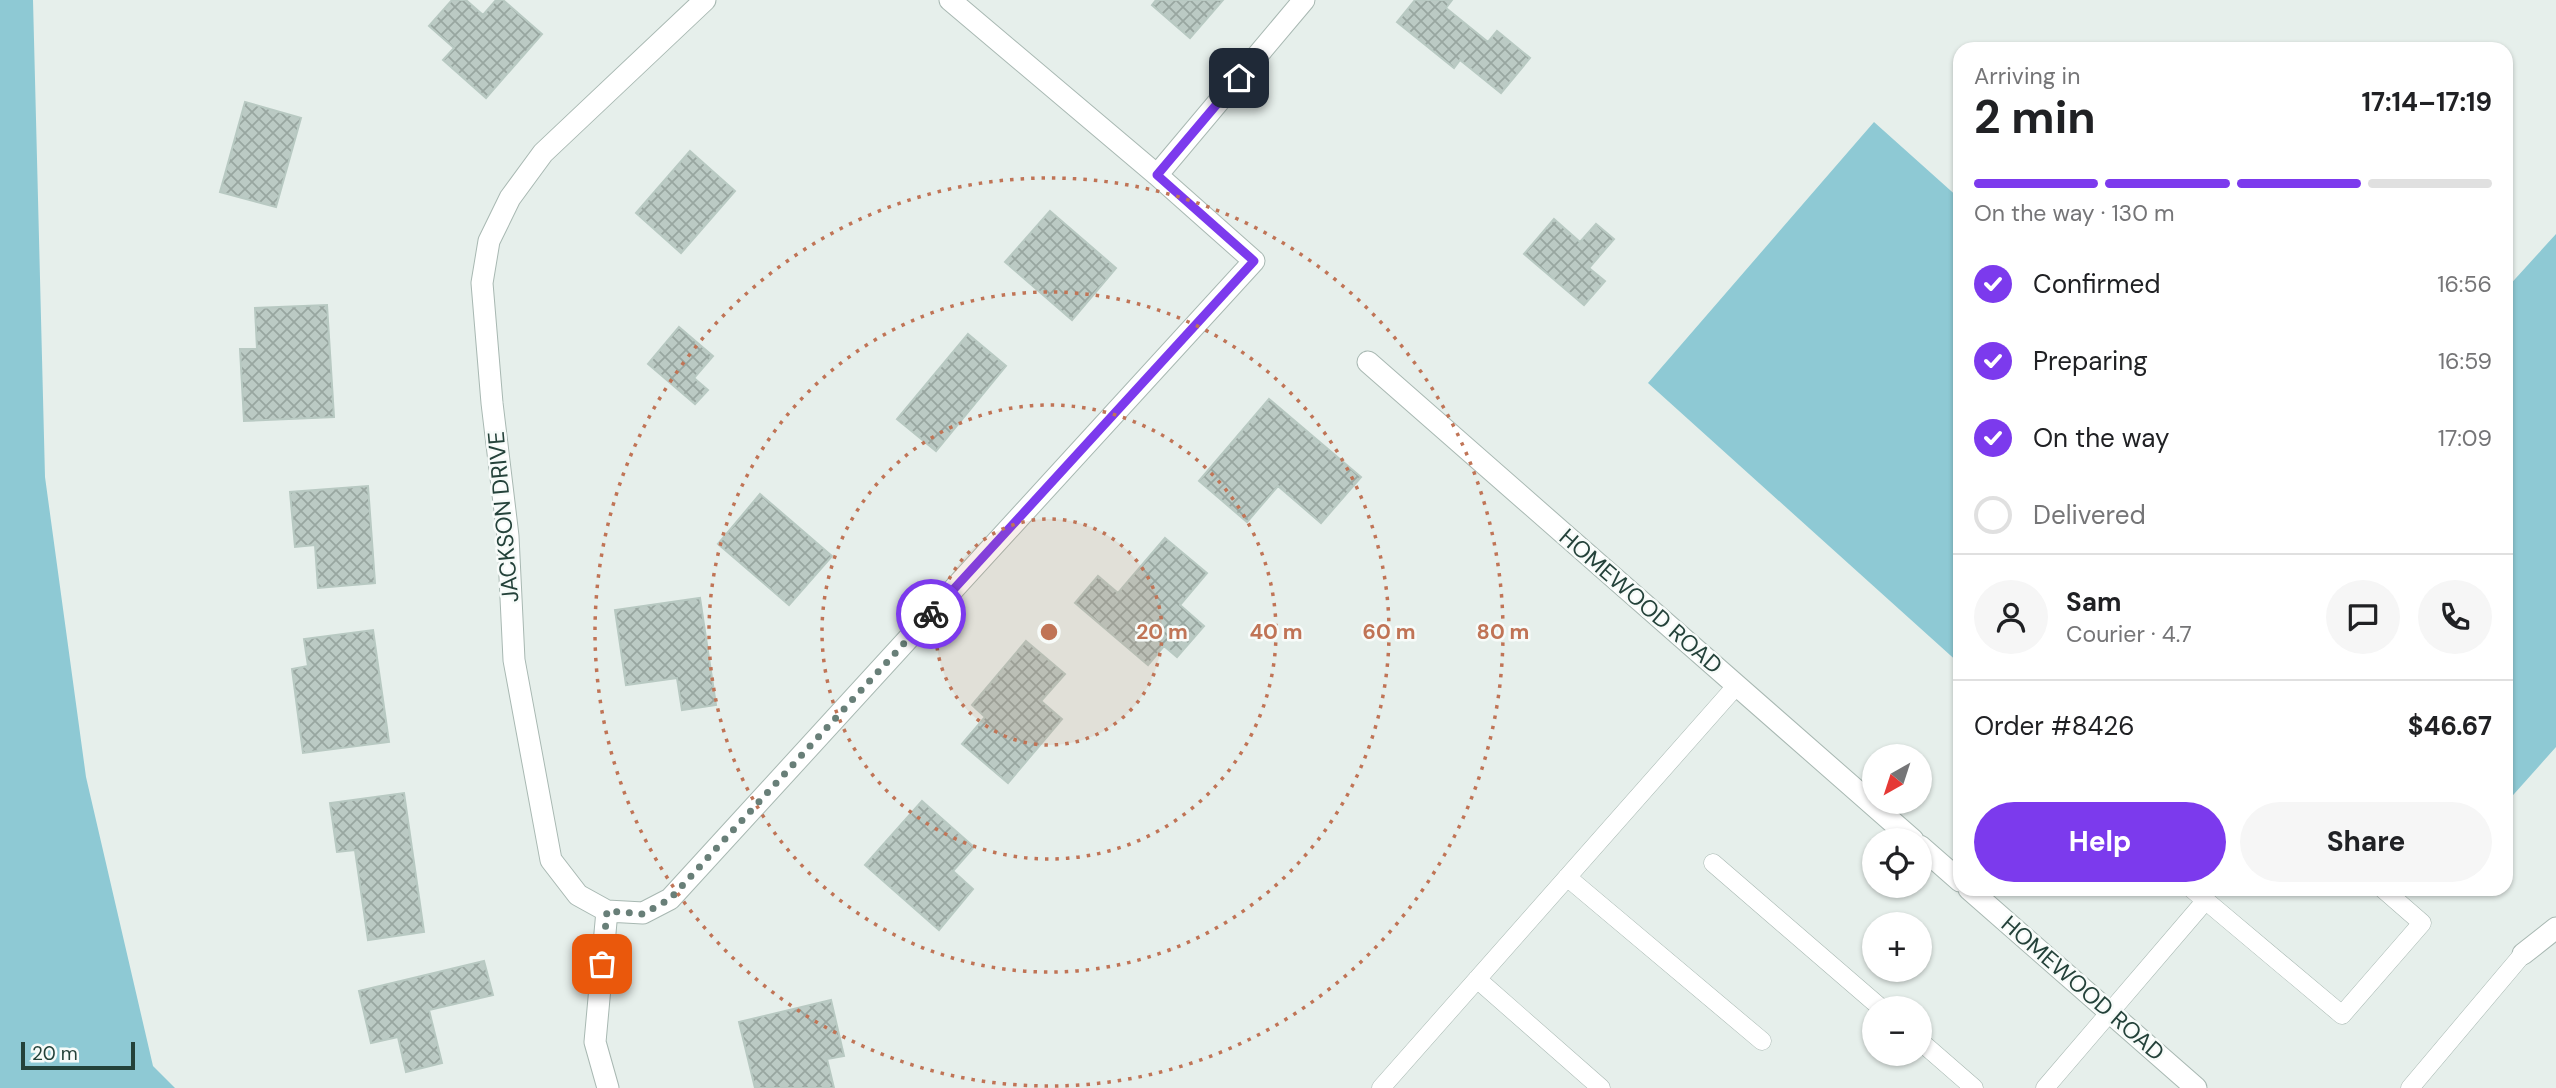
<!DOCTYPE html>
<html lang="en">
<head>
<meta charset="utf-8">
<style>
  body { margin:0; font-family:"DM Sans",sans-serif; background:#f6f6f6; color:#202124; height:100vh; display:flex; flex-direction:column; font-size:26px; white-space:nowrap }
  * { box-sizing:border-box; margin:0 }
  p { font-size:23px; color:#757577 }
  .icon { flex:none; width:38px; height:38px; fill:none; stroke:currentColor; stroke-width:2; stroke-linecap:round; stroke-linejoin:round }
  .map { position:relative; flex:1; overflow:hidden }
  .panel { position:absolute; left:1953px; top:42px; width:560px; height:854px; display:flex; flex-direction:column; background:#fff; border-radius:21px; box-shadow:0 2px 5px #0004 }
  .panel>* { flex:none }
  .needle { width:46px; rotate:219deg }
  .controls { position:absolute; left:1862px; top:744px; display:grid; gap:14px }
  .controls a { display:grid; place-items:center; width:70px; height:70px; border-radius:50%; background:#fff; box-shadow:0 2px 5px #0004; font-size:35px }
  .scale { position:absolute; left:21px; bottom:18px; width:114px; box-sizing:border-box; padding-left:7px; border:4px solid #24423a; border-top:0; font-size:19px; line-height:24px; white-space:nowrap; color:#24423a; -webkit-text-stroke:5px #f7fbf9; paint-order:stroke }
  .pin { position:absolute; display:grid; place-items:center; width:60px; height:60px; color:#fff; margin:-30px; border-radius:14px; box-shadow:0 4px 10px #0006 }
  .courier { position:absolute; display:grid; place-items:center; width:70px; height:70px; margin:-35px; border:5px solid #7c3aed; border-radius:50%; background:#fff; color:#222; box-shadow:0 2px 9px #0007 }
  .summary em { font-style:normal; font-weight:700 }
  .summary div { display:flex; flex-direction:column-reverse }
  .summary { display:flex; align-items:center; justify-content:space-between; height:119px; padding:0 21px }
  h1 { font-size:46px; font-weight:700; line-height:52px }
  .bar { display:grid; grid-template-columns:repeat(4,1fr); gap:10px 7px; align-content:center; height:84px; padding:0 21px }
  .bar i { height:9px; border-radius:5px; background:#e0e0e0 }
  .bar .selected { background:#7c3aed }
  .bar p { grid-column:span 4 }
  .line { display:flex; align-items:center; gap:18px; padding:0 21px; border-top:2px solid #e0e0e0 }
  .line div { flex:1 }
  .round { display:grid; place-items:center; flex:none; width:74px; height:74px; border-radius:37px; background:#f6f6f6 }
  ol { padding:0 21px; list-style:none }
  li { display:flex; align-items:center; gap:21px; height:77px }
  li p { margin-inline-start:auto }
  li .icon { padding:7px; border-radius:50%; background:#7c3aed; color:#fff; stroke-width:4 }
  li:last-child { color:#757577 }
  li i { width:38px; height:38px; border:4px solid #e0e0e0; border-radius:50% }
  .cta { display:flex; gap:14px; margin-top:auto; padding:14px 21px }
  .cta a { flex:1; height:80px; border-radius:42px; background:#7c3aed; color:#fff; font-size:28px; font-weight:700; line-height:80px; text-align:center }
  .cta a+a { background:#f6f6f6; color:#202124 }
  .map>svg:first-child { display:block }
  .water { fill:#8ec9d4 }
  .building { fill:url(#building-cross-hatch); stroke:#b8c9c2; stroke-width:2 }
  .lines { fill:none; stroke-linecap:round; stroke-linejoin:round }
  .lane-casing { stroke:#a8b8b2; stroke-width:19 }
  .street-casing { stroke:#a8b8b2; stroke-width:23 }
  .lane { stroke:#fff; stroke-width:18 }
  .street { stroke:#fff; stroke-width:21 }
  .done { stroke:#687f78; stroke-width:7; stroke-dasharray:0 12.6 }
  .route { stroke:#7c3aed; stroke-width:9 }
  .ring { fill:none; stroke:#c07456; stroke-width:3.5; stroke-dasharray:3.5 7 }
  .labels { text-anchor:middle; stroke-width:5; stroke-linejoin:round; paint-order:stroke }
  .street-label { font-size:23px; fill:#24423a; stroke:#f7fbf9 }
  .centre { fill:#c07456; stroke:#f7fbf9; stroke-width:3.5 }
  .ring-label { font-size:21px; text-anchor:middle; font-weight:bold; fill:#c07456; stroke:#f7fbf9; stroke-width:5; stroke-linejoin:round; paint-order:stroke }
</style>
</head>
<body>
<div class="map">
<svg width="2556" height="1088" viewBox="0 0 2556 1088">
  <defs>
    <pattern id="building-cross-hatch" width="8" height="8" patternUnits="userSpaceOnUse" patternTransform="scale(1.75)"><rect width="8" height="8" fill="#bbcac4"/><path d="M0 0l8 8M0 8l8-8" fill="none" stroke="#98a6a0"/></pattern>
  </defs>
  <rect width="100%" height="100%" fill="#e6efeb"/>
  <path class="water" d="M 0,0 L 33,0 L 45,477 L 86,777 L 153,1066 L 175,1088 L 0,1088 Z
    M 1874,122 L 1960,199 L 1960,664 L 1648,383 Z
    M 2556,234 L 2556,747 L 2506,803 L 2506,289 Z"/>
  <path class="building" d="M 452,0 L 466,0 L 483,15 L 496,0 L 503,0 L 542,34 L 486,98 L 443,60 L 454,48 L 429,26 Z
    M 1156,0 L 1223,0 L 1190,38 L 1152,5 Z
    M 1415,0 L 1452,0 L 1446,8 L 1488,42 L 1497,31 L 1530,58 L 1501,93 L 1460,60 L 1454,68 L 1397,22 Z
    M 245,102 L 301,118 L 276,207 L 220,192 Z
    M 690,151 L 735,191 L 681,253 L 636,213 Z
    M 1050,211 L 1116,268 L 1072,320 L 1005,262 Z
    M 1554,219 L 1580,242 L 1596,224 L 1614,239 L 1589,268 L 1605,281 L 1584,305 L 1524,254 Z
    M 327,305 L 334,417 L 244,421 L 240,349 L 257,349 L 255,308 Z
    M 679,327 L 713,356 L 694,378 L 708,390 L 695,404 L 648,364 Z
    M 968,334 L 1006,366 L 936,451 L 897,419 Z
    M 1269,399 L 1361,477 L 1321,523 L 1278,486 L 1247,522 L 1199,481 Z
    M 368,486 L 375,583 L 318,588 L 315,545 L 295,547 L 290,492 Z
    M 760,494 L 832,556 L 789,605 L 718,544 Z
    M 1165,538 L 1207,573 L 1180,605 L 1204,626 L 1177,657 L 1164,646 L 1148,665 L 1075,603 L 1098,576 L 1118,593 Z
    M 700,598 L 716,705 L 682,710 L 677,678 L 626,685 L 615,610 Z
    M 373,630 L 389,742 L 303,753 L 292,669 L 308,666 L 304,639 Z
    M 1026,641 L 1065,674 L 1041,701 L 1062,719 L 1008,783 L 962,744 L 985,717 L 972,705 Z
    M 404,793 L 424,932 L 368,940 L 355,850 L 337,852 L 330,803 Z
    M 922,801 L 974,847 L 953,871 L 973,889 L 939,930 L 865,865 Z
    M 484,961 L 493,995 L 429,1010 L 442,1063 L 406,1072 L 398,1037 L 371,1043 L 359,991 Z
    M 831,1000 L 844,1056 L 827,1059 L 834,1088 L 755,1088 L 739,1022 Z"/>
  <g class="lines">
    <g class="lane-casing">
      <path id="lane" d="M 1713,863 L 1881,1008
        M 1567,877 L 1762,1041
        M 2192,889 L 2342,1015 L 2422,923 L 2383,889
        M 1477,979 L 1601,1088
        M 1920,1041 L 1974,1088
        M 1381,1088 L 1737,685
        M 2045,1088 L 2206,900
        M 2410,1088 L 2523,954"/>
    </g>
    <g class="street-casing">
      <path id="street" d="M 1157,175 L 1304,0
        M 1368,362 L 1913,840
        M 1920,846 L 1960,881
        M 1969,889 L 2196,1088
        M 607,911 L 643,913 L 670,899 L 1254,261 L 1157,175 L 950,0
        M 2523,954 L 2556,928
        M 608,1088 L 595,1042 L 607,911 L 578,895 L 551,860 L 514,660 L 508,536 L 492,403 L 482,283 L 489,241 L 510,198 L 543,153 L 705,0"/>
    </g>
    <use href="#lane" class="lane"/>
    <use href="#street" class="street"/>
  </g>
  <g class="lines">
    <path class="done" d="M 602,964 L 607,911 L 643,914 L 670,899 L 931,614"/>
    <path class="route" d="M 931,614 L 1254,261 L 1157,175 L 1239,78"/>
  </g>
  <circle cx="1049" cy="632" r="113" fill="#c07456" fill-opacity=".12"/>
  <g class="ring">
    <circle cx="1049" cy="632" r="113"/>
    <circle cx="1049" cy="632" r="227"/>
    <circle cx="1049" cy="632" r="340"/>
    <circle cx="1049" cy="632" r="454"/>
  </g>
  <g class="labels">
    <g class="street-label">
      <text transform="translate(503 517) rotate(-95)" y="8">JACKSON DRIVE</text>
      <text transform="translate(1641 601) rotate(41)" y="8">HOMEWOOD ROAD</text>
      <text transform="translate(2083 988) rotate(41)" y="8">HOMEWOOD ROAD</text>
    </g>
  </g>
  <circle cx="1049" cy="632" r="10" class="centre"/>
  <g class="ring-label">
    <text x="1162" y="639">20 m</text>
    <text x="1276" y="639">40 m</text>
    <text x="1389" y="639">60 m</text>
    <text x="1503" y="639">80 m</text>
  </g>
</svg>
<div class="controls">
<a><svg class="needle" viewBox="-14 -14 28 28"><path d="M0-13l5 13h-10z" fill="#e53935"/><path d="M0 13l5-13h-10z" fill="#757577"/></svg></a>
<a><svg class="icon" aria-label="locate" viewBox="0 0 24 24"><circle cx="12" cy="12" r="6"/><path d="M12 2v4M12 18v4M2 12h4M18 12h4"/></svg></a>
<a>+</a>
<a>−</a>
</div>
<div class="scale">20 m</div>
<div class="pin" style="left:602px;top:964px;background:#ea580c"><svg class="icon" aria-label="bag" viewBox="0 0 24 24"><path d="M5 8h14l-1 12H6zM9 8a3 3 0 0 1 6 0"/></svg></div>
<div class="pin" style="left:1239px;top:78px;background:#1f2937"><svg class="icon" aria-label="home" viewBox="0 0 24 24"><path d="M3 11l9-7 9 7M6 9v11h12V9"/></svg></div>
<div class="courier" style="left:931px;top:614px"><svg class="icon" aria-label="bike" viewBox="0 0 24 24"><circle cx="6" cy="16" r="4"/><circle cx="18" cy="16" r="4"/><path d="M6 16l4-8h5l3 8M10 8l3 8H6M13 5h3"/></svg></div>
<section class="panel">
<div class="summary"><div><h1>2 min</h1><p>Arriving in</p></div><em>17:14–17:19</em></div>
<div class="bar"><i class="selected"></i><i class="selected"></i><i class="selected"></i><i></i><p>On the way · 130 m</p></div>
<ol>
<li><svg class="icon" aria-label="check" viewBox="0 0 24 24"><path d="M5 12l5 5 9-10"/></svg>Confirmed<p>16:56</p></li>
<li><svg class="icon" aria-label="check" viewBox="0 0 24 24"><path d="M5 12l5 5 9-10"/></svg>Preparing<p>16:59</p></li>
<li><svg class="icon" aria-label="check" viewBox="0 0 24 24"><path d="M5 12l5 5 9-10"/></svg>On the way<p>17:09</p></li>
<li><i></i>Delivered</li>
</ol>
<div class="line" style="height:126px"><a class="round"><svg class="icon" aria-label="person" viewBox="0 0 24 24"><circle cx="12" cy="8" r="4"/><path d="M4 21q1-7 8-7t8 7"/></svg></a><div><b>Sam</b><p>Courier · 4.7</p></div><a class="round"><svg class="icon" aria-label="chat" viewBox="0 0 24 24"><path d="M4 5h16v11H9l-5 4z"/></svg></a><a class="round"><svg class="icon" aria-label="phone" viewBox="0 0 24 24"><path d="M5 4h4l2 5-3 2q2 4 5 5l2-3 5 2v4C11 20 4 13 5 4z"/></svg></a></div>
<div class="line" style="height:91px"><div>Order #8426</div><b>$46.67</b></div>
<div class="cta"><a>Help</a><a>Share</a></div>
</section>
</div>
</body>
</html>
